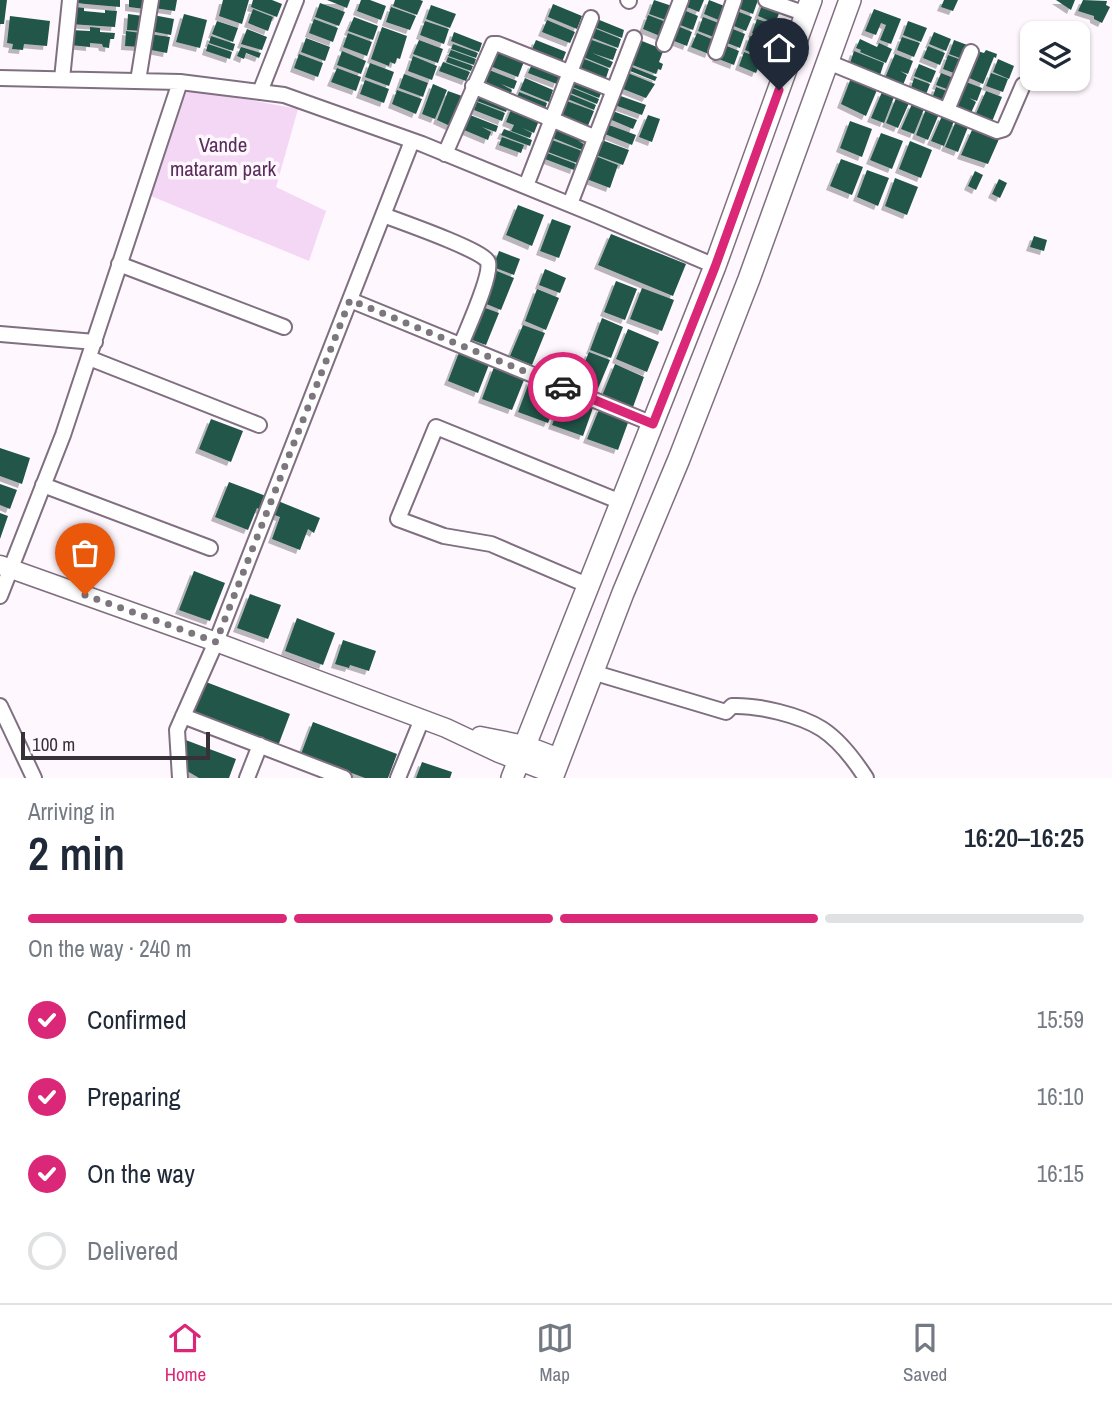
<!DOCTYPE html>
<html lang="en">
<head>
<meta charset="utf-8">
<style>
  body { margin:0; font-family:"Archivo Narrow",sans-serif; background:#f6f6f7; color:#1f2937; height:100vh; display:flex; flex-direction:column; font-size:26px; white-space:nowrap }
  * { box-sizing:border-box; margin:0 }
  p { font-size:23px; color:#747a83 }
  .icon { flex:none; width:38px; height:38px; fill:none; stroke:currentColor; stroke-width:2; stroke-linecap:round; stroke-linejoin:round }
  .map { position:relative; height:778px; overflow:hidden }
  .side { display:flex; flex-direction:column; background:#fff; flex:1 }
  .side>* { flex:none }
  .controls { position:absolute; left:1020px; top:21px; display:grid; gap:14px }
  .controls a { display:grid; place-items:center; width:70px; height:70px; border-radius:14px; background:#fff; box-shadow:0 2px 5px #0004; font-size:35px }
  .scale { position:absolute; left:21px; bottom:18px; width:189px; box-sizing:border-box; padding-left:7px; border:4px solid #393139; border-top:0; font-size:19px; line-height:24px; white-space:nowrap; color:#393139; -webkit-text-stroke:5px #fef7fe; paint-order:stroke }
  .pin { position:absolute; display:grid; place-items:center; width:60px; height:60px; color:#fff; margin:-72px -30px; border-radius:50% 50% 50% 0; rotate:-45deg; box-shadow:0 0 7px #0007 }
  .pin .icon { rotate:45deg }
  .courier { position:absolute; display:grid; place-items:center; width:70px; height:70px; margin:-35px; border:5px solid #db2777; border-radius:50%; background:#fff; color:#222; box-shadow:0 2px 9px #0007 }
  .summary em { font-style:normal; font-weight:600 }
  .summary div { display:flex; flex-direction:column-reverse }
  .summary { display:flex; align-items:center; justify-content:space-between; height:119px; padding:0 28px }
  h1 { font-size:46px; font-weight:600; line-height:52px }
  .bar { display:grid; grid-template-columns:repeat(4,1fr); gap:10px 7px; align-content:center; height:84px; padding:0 28px }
  .bar i { height:9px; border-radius:5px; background:#e0e1e3 }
  .bar .active { background:#db2777 }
  .bar p { grid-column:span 4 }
  ol { padding:0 28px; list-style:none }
  li { display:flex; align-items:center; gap:21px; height:77px }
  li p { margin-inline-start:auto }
  li .icon { padding:7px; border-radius:50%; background:#db2777; color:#fff; stroke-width:4 }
  li:last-child { color:#747a83 }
  li i { width:38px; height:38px; border:4px solid #e0e1e3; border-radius:50% }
  .tab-bar { display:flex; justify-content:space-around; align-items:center; height:98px; border-top:2px solid #e0e1e3; background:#fff; font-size:19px; color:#747a83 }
  .tab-bar a { display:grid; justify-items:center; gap:4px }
  .tab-bar .active { color:#db2777 }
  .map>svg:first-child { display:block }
  .green { fill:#f4d6f5 }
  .building { fill:#20574a; filter:url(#shadow) }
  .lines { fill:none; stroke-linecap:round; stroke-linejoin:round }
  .minor-casing { stroke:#7f6f80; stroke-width:18 }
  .tertiary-casing { stroke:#7f6f80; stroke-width:21 }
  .secondary-casing { stroke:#7f6f80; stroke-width:24 }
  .minor { stroke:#fff; stroke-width:14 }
  .tertiary { stroke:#fff; stroke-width:18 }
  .secondary { stroke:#fff; stroke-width:21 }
  .done { stroke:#7e767e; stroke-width:7; stroke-dasharray:0 12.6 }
  .route { stroke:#db2777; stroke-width:9 }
  .labels { text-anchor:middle; stroke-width:7; stroke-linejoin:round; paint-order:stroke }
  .park-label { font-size:21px; fill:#592e5b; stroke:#fef7fe }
</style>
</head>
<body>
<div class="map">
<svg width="1112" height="778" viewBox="0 0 1112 778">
  <defs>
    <filter id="shadow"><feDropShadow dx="-4" dy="4" stdDeviation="0" flood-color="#0004"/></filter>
  </defs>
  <rect width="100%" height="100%" fill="#fef7fe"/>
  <path class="green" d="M 181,87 L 298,109 L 276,187 L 326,211 L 309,261 L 151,196 Z"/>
  <path class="building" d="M 0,0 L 7,0 L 4,24 L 0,24 Z
    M 74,0 L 120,0 L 120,7 L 74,3 Z
    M 129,0 L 146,0 L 145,9 L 129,7 Z
    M 156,0 L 177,0 L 175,11 L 154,8 Z
    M 223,0 L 249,0 L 242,24 L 219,16 Z
    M 253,0 L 272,0 L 282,4 L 277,17 L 251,7 Z
    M 327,0 L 350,0 L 347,8 Z
    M 361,0 L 370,0 L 386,6 L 381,20 L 357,11 Z
    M 395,0 L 420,0 L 423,1 L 417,15 L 393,6 Z
    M 654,0 L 672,6 L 666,20 L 649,14 Z
    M 684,0 L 704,0 L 699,12 L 682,5 Z
    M 709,0 L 727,7 L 721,21 L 704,14 Z
    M 738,0 L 758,0 L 753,14 L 735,7 Z
    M 944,0 L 958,0 L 953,11 L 941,7 Z
    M 1056,0 L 1075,0 L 1071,10 Z
    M 1083,0 L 1107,1 L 1106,5 L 1110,7 L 1102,23 L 1094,19 L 1094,16 L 1078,11 Z
    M 763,2 L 781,9 L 775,23 L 758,16 Z
    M 320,3 L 345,12 L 339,26 L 315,17 Z
    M 553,4 L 582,16 L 577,29 L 548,17 Z
    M 431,5 L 456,14 L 450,28 L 426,19 Z
    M 76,7 L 84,8 L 84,11 L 105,13 L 105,10 L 117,11 L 115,27 L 70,24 L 72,9 L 76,10 Z
    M 391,7 L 416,16 L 410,30 L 386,22 Z
    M 253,9 L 273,17 L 268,31 L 248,23 Z
    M 681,9 L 698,16 L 693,30 L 675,23 Z
    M 874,9 L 901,19 L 891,44 L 880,40 L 886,25 L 881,23 L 876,35 L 865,31 Z
    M 734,10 L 752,17 L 746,31 L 729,24 Z
    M 128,14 L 143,16 L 141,31 L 127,30 Z
    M 184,14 L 207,20 L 200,48 L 176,42 Z
    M 153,15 L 174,19 L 171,35 L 150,31 Z
    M 648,15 L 666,22 L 660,36 L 643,29 Z
    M 10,16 L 50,21 L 47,46 L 24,44 L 23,50 L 12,49 L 13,44 L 7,43 Z
    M 354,17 L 378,26 L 373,40 L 348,31 Z
    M 703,17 L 721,24 L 716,38 L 698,31 Z
    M 314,19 L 338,28 L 333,42 L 309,33 Z
    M 597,19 L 624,30 L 622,38 L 594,27 Z
    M 757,19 L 775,25 L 769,40 L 752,33 Z
    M 547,20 L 575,32 L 570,43 L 542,32 Z
    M 217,21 L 238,28 L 233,42 L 212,34 Z
    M 425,21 L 449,29 L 444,44 L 420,35 Z
    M 908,21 L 927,28 L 921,42 L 903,35 Z
    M 675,25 L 692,32 L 687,46 L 669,39 Z
    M 90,27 L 100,28 L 100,32 L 115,33 L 114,39 L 110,39 L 109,48 L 103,47 L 102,44 L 90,43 L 90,47 L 70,45 L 71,30 L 90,31 Z
    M 382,27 L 407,36 L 400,59 L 397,58 L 395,64 L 390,62 L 389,66 L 371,59 Z
    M 728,27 L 745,34 L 740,48 L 722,41 Z
    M 594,28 L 621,39 L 618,48 L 590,37 Z
    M 247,29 L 267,37 L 262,50 L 241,44 Z
    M 126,31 L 141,33 L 140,47 L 125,46 Z
    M 454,32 L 482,43 L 479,52 L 451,41 Z
    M 934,32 L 951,39 L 946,51 L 929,44 Z
    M 348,33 L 372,42 L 367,56 L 343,47 Z
    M 697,33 L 714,40 L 709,54 L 691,47 Z
    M 149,34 L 170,37 L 167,53 L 146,49 Z
    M 211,36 L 235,44 L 233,51 L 209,43 Z
    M 750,36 L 768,43 L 762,57 L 745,50 Z
    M 902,37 L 920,43 L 914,57 L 897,50 Z
    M 306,38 L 330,47 L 325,61 L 301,52 Z
    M 589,39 L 617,49 L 613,60 L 592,53 L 613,62 L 610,68 L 583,57 Z
    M 860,39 L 877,47 L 879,43 L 892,49 L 886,63 L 860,52 L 861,50 L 856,48 Z
    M 419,40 L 443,49 L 438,63 L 413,54 Z
    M 536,40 L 566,52 L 560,67 L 530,54 Z
    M 954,40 L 970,46 L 965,60 L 949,54 Z
    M 642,41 L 657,47 L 659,43 L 665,46 L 659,62 L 663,64 L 661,70 L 658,69 L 656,74 L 630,64 L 631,59 L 634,60 Z
    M 208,44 L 232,52 L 230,59 L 206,51 Z
    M 453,44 L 478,53 L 476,58 L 451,49 Z
    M 722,44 L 739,51 L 734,65 L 716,58 Z
    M 928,46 L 945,53 L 940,65 L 923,58 Z
    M 241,47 L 261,53 L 259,58 L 246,53 L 244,59 L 237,56 Z
    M 496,47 L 525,59 L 518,77 L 490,66 Z
    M 451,50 L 476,59 L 474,65 L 448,56 Z
    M 986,50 L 997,54 L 996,58 L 994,57 L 983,84 L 967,77 L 977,51 L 984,53 Z
    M 342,51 L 366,61 L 361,74 L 337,65 Z
    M 854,51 L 884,63 L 880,75 L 850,63 Z
    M 744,52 L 762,59 L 756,73 L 739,66 Z
    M 299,54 L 323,63 L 318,77 L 294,68 Z
    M 895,54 L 913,61 L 908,74 L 900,71 L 907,75 L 903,85 L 885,78 Z
    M 948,55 L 964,61 L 959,75 L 943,69 Z
    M 413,56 L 437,66 L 432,80 L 408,71 Z
    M 448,57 L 473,66 L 471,71 L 446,62 Z
    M 582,58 L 609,69 L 604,84 L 577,73 Z
    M 998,59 L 1014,66 L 1009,79 L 993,72 Z
    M 443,62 L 470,72 L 466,81 L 439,71 Z
    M 370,63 L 394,72 L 389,86 L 365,77 Z
    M 532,64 L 560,75 L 557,84 L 528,73 Z
    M 919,64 L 936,71 L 931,83 L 914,76 Z
    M 627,65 L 657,77 L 655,81 L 625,69 Z
    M 337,68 L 361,77 L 356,91 L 331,82 Z
    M 489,70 L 517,81 L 514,89 L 501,84 L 512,90 L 510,96 L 485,86 Z
    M 623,71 L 655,84 L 646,98 L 618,87 Z
    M 941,73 L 956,79 L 952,91 L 936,85 Z
    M 991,73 L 1008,79 L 1003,92 L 986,86 Z
    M 404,74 L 428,83 L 423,97 L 399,88 Z
    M 525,78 L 553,90 L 549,102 L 520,90 Z
    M 574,78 L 603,89 L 599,98 L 570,86 Z
    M 851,78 L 877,90 L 866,116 L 841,104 Z
    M 914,78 L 930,84 L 925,97 L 910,91 Z
    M 365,80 L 389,89 L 384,103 L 360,94 Z
    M 966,82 L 982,88 L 977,101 L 969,98 L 976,102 L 970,115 L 956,109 L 958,103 L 954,101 Z
    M 433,84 L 447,90 L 435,119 L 422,114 Z
    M 570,87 L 599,99 L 597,104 L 568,92 Z
    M 936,87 L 952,93 L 947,105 L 932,99 Z
    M 397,90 L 422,99 L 416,114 L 392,104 Z
    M 448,91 L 462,96 L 450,126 L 437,120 Z
    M 986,91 L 1002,97 L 991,124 L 974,118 Z
    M 519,92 L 547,103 L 544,112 L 516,101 Z
    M 882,92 L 894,97 L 884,123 L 871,118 Z
    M 480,93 L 509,104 L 506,112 L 477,101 Z
    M 567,93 L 596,105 L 594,110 L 565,98 Z
    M 615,94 L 646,105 L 642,115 L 612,104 Z
    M 896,98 L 909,103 L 898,128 L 886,123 Z
    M 564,100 L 594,111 L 587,128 L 560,117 Z
    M 477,102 L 505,113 L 502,121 L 474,110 Z
    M 912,104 L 924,109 L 914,134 L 901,129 Z
    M 512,107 L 540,118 L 534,133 L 522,128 L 532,133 L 530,138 L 511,131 L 514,125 L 506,122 Z
    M 926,109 L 939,114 L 928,140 L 916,135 Z
    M 610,110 L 637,120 L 633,129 L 607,118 Z
    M 470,115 L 498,126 L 496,132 L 482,127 L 491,132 L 488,140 L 464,130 Z
    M 648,115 L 660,119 L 652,142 L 639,137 Z
    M 942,116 L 954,121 L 944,146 L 931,141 Z
    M 850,121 L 872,129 L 862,157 L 840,148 Z
    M 956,121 L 968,127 L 958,152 L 945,147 Z
    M 604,123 L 636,135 L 632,145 L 600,132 Z
    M 558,126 L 587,138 L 585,143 L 578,141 L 584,144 L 582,150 L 553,138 Z
    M 504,129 L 532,140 L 530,146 L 501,135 Z
    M 972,130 L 999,139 L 988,164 L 961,155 Z
    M 881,133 L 903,141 L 892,169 L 870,160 Z
    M 502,137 L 524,145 L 521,153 L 499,145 Z
    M 599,139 L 629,150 L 623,165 L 593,154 Z
    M 552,140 L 582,151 L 577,163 L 548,152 Z
    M 910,141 L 932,150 L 921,178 L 899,169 Z
    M 547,153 L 576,164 L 574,170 L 545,159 Z
    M 593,155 L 618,165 L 610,188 L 584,178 Z
    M 841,159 L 863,167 L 852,195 L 830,186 Z
    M 867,170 L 889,178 L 878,206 L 857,197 Z
    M 975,171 L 983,175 L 976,190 L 968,186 Z
    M 895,178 L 918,187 L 907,215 L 885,206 Z
    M 999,179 L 1007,183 L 1000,198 L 992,194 Z
    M 518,205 L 544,215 L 532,246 L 506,235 Z
    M 552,219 L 571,226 L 559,258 L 540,251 Z
    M 611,234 L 686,264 L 673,296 L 598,265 Z
    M 1034,236 L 1047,240 L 1044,251 L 1030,247 Z
    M 499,251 L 520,259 L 514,275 L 493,267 Z
    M 492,269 L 514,278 L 501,310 L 479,301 Z
    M 545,269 L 566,278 L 560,293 L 539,285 Z
    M 616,281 L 637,289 L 625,320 L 604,312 Z
    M 642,288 L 674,300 L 662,331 L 630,319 Z
    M 537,289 L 559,298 L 546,330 L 525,321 Z
    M 477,305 L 499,313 L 486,345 L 464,337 Z
    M 602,318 L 623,327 L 611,358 L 590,350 Z
    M 523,325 L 545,333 L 532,365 L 510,356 Z
    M 628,329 L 659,342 L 647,372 L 616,359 Z
    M 460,350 L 490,362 L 478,393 L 448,381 Z
    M 589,352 L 610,360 L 597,391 L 576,383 Z
    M 615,364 L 644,377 L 633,407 L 602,396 Z
    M 494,367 L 524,380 L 512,410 L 482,399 Z
    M 530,380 L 560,393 L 548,423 L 518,412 Z
    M 565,393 L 594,405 L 583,436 L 552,425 Z
    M 600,407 L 629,420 L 618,450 L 587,439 Z
    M 211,419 L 243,431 L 231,462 L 199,449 Z
    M 0,448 L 30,458 L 22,484 L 0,476 Z
    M 229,482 L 266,496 L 261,510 L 257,508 L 248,530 L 215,517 Z
    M 0,484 L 17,490 L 10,509 L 0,505 Z
    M 278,501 L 320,518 L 314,533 L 308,529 L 300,550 L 272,539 L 280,517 L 272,514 Z
    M 0,513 L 8,516 L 0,539 Z
    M 194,571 L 225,583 L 210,621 L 179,610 Z
    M 250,594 L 281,605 L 268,639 L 237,628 Z
    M 297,618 L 335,633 L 323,665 L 285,651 Z
    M 343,640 L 376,651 L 369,671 L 350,665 L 349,668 L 335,664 Z
    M 206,682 L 290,714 L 278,746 L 194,713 Z
    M 313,722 L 397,754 L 388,778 L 365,778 L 301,754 Z
    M 183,739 L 236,759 L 229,778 L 199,778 L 182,768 Z
    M 422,762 L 452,772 L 450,778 L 416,778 Z"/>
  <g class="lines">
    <g class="minor-casing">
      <path id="minor" d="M 628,0 L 629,1
        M 766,0 L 806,14
        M 664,44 L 681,0
        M 716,52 L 734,0
        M 828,62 L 997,131 L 1004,129 L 1023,85
        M 0,78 L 180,82 L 284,95 L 422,144 L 598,216 L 715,266
        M 62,79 L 70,0
        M 138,81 L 151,0
        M 473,86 L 596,138
        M 260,92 L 296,0
        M 947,110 L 971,52
        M 445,154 L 493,44 L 498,44 L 614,90
        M 526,186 L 591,18
        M 570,204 L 634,38
        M 383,215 C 399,221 485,251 488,262 C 492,276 467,329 461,345
        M 119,264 L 284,327
        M 350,300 L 653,424
        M 0,334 L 95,342
        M 89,358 L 259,425
        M 43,485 L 210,548
        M 587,585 L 491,544 L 444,536 L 398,519 L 436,427 L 621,502
        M 0,596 L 63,435 L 180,82
        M 592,672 L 726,712 L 732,706 C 758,705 800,715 822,729 C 839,740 855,761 866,778
        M 0,706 L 34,778
        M 183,716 L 344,778
        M 180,778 L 177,730 L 216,642 L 412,141
        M 247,778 L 260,745
        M 398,778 L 422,719"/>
    </g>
    <g class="tertiary-casing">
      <path id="tertiary" d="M 0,565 L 216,642 L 446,728 L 499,753 L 553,774
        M 480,736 L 525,745 L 559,758"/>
    </g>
    <g class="secondary-casing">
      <path id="secondary" d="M 512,778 L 715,266 L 811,0
        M 552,778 L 623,593 L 679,459 L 749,279 L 850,0"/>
    </g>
    <use href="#minor" class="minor"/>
    <use href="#tertiary" class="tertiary"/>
    <use href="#secondary" class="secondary"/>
  </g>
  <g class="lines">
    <path class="done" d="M 85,595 L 216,642 L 350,300 L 563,387"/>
    <path class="route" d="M 563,387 L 653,424 L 715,267 L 779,90"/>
  </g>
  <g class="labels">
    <g class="park-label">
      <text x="223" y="152">Vande<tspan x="223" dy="24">mataram park</tspan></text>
    </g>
  </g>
</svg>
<div class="controls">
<a><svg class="icon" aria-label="layers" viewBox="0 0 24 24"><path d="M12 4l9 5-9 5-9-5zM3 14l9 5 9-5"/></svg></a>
</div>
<div class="scale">100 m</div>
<div class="pin" style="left:85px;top:595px;background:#ea580c"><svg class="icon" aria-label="bag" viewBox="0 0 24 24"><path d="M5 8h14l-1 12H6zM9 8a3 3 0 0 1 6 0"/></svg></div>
<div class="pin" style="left:779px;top:90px;background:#1f2937"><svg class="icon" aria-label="home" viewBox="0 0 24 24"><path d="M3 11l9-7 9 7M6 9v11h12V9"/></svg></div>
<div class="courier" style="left:563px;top:387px"><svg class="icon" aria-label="car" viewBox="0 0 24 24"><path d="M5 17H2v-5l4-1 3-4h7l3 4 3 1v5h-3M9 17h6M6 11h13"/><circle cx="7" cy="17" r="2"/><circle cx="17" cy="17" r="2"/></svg></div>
</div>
<section class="side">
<div class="summary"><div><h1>2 min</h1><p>Arriving in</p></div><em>16:20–16:25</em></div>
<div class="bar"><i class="active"></i><i class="active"></i><i class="active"></i><i></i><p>On the way · 240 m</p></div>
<ol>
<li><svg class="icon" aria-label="check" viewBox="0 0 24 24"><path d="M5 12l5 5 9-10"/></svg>Confirmed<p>15:59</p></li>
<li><svg class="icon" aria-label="check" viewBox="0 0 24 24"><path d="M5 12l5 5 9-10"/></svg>Preparing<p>16:10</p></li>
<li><svg class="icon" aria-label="check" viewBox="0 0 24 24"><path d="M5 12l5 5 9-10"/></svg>On the way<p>16:15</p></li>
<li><i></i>Delivered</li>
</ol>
</section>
<nav class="tab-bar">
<a class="active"><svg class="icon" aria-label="home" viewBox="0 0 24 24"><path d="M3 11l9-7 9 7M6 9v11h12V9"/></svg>Home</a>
<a><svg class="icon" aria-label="map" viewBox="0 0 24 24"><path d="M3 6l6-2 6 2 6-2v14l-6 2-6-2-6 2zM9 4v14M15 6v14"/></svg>Map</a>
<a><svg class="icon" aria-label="saved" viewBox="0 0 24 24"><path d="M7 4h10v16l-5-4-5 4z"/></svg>Saved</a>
</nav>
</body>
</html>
